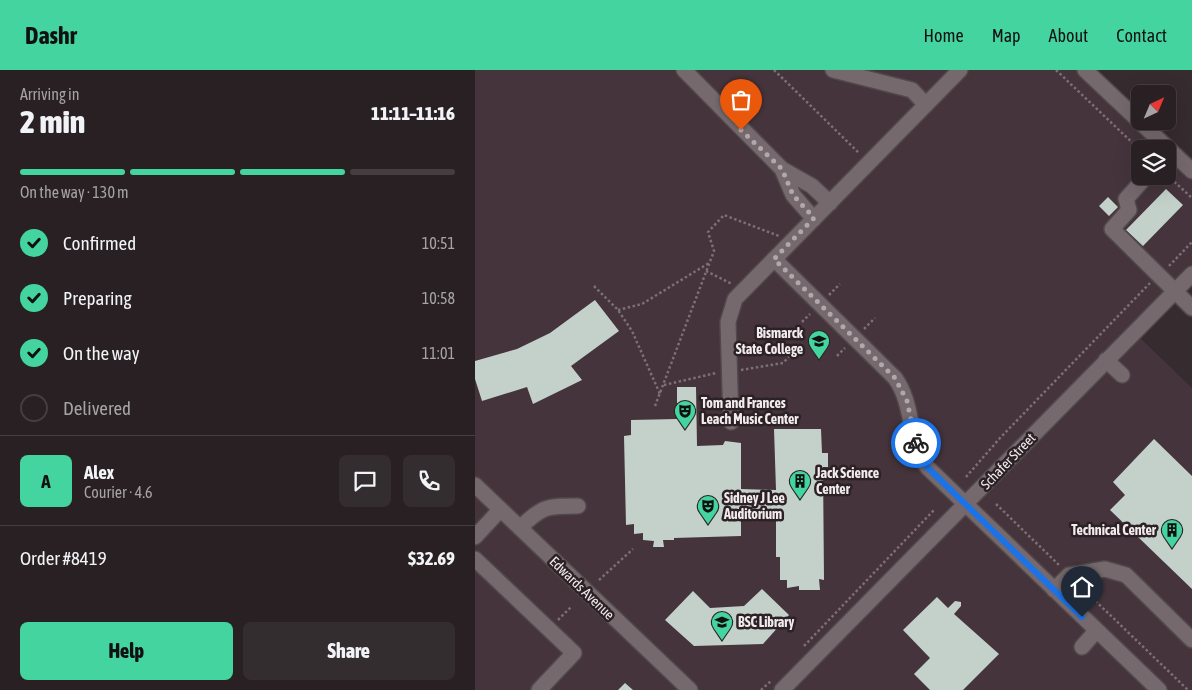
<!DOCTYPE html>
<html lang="en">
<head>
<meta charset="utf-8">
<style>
  body { margin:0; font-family:"Asap Condensed",sans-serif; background:#342d30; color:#f1f3f6; height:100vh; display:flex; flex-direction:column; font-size:19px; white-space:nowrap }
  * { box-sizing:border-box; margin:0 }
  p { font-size:16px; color:#a5a3a6 }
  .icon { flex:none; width:28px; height:28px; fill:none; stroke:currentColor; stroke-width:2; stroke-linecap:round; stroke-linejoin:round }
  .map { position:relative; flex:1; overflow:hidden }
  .side { display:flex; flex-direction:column; background:#282023; width:475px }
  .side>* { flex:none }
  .needle { width:32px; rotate:44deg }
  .fabs { position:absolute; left:656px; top:15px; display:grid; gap:10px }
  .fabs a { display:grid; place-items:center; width:45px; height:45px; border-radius:8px; background:#282023; box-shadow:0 5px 20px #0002,0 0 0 1px #443e41; font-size:25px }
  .pin { position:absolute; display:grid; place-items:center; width:42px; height:42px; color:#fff; margin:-51px -21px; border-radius:50% 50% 50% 0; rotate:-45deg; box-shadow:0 0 5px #0007 }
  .pin .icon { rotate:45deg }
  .courier { position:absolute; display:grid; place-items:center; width:50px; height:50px; margin:-25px; border:4px solid #1a73e8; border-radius:50%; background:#fff; color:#222; box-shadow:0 1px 6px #0007 }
  .head em { font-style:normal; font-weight:800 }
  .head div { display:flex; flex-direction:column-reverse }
  .head { display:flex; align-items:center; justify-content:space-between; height:85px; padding:0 20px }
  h1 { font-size:32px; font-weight:800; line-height:38px }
  .bar { display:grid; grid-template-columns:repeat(4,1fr); gap:8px 5px; align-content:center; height:60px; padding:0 20px }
  .bar i { height:6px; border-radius:4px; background:#443e41 }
  .bar .active { background:#43d4a0 }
  .bar p { grid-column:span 4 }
  .line { display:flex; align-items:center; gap:12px; padding:0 20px; border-top:1px solid #443e41 }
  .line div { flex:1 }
  .round { display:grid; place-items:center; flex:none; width:52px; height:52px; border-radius:8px; background:#342d30 }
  ol { padding:0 20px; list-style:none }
  li { display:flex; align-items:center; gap:15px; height:55px }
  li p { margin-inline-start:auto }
  li .icon { padding:5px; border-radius:50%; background:#43d4a0; color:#111; stroke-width:4 }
  li:last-child { color:#a5a3a6 }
  li i { width:28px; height:28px; border:2px solid #443e41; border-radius:50% }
  .button { display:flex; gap:10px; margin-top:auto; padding:10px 20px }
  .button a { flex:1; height:58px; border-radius:8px; background:#43d4a0; color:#111; font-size:20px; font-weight:800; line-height:58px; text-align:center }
  .button a+a { background:#342d30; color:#f1f3f6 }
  header { display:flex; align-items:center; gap:30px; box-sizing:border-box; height:70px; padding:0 25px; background:#43d4a0; color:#111 }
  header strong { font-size:24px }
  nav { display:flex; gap:28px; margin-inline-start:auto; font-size:18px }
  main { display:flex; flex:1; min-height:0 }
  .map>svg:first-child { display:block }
  .built { fill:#45343b; fill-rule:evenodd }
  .building { fill:#c4d1cb }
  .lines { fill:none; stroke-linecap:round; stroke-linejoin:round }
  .minor-casing { stroke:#50484b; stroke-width:18 }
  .path { stroke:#7b7175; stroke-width:2.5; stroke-dasharray:2.5 2.5; stroke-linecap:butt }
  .minor { stroke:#75696d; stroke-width:15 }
  .done { stroke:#b0a8ab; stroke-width:5; stroke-dasharray:0 9 }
  .route { stroke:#1a73e8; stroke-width:6 }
  .labels { text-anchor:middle; stroke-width:5; stroke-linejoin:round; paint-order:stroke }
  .poi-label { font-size:14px; font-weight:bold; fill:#f2ebee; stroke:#2c2225; text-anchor:start }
  .street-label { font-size:14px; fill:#f2ebee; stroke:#2c2225 }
</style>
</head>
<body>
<header>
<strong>Dashr</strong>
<nav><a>Home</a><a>Map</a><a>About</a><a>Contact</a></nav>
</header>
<main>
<section class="side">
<div class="head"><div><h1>2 min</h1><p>Arriving in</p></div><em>11:11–11:16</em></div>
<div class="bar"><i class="active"></i><i class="active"></i><i class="active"></i><i></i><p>On the way · 130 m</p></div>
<ol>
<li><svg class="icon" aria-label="check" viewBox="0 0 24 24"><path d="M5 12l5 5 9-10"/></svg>Confirmed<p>10:51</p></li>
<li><svg class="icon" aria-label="check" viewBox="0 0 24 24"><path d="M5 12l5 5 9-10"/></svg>Preparing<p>10:58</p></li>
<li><svg class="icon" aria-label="check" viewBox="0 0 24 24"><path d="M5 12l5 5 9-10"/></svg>On the way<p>11:01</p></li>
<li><i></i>Delivered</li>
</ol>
<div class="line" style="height:90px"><b class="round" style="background:#43d4a0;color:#111">A</b><div><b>Alex</b><p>Courier · 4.6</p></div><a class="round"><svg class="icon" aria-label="chat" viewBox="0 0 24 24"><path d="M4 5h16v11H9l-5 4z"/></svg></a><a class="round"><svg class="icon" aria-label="phone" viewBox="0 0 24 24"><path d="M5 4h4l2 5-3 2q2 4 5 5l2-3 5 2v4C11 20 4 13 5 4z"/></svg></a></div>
<div class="line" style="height:65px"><div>Order #8419</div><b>$32.69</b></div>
<div class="button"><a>Help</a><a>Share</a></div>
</section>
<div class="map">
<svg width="717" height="620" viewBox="0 0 717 620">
  <rect width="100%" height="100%" fill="#362b2f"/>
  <path class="built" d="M 0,0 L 610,0 L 717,101 L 717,204 L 659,262 L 717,318 L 717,620 L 0,620 ZM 665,79 L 692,79 L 692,106 L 665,106 Z"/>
  <path class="building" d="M 691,119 L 708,135 L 668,176 L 651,160 Z
    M 633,127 L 643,137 L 634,146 L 624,136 Z
    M 120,230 L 144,261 L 96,296 L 107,310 L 58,334 L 52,317 L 7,331 L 0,309 L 0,291 L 42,279 L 75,263 Z
    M 202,317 L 221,317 L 222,376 L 248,375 L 250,371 L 266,373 L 266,419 L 301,420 L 299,359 L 346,359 L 347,383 L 353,383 L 353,397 L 348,397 L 349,510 L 344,509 L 345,520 L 324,520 L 324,516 L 312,518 L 312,510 L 305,510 L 305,487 L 301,487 L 301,440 L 271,440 L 271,443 L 266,443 L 266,466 L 199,468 L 199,470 L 188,470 L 189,477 L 178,477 L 179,471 L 168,470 L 168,463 L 159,464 L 159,454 L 151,455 L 149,366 L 156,365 L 156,350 L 202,349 Z
    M 679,369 L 717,406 L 717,519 L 635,440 L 650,425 L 638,412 Z
    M 287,519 L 314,545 L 288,574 L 219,576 L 190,550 L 218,521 L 235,538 L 269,536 Z
    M 462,527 L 473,538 L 480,531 L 486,532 L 486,536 L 479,544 L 524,584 L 488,620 L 455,620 L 439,604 L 455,588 L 428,560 Z
    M 150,613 L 158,620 L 143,620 Z"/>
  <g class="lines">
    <g class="minor-casing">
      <path id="minor" d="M 209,0 L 307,99 L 337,116 L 355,133
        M 358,0 L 437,20 L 451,35
        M 610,0 L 717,101
        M 307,99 L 318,125 L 339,149
        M 665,106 L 667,111 L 651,129 L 654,140 L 637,159 L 717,238
        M 299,189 L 420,308 C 439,334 433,370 452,397 L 684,620
        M 631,290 L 647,305
        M 256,352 L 253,252 L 260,229 L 485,0
        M 0,415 L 215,620
        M 45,458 C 67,436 72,436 103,436
        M 0,467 L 25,440
        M 0,489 L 99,583 L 64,620
        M 579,520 L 594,505 L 630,499 L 651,505 L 717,570
        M 607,577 L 621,561
        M 307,620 L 717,204"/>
    </g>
    <path class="path" d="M 299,0 L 384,83
      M 581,0 L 665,80
      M 692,105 L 717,128
      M 694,196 L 717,172
      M 231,201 L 257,214
      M 119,216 L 143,240 L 157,261 L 185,324
      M 354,225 L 365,214
      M 143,240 L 167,234 L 234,193
      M 327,252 L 335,244
      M 389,259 L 400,248
      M 362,286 L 370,278
      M 266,300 L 308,293 L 327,273
      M 189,315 L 241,303
      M 180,336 L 239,181 L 233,162 L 249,145 L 304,166
      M 491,407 L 525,368 L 675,213
      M 521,434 L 584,495
      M 124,510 L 158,479
      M 606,517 L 713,620
      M 83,550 L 97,536
      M 329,576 L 459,440
      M 286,620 L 296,611"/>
    <use href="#minor" class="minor"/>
  </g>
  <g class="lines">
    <path class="done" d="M 266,60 L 307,99 L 318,125 L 339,148 L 299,189 L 420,308 L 432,331 L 441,373"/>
    <path class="route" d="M 441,373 L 452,397 L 607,547"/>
  </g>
  <defs>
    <g id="university-pin" transform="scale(1.125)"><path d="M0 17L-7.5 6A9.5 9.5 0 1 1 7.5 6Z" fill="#43d4a0" stroke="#2c2225"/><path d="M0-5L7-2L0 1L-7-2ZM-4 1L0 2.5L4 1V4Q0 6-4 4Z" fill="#111"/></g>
    <g id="theatre-pin" transform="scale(1.125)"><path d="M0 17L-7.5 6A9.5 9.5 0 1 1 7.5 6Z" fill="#43d4a0" stroke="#2c2225"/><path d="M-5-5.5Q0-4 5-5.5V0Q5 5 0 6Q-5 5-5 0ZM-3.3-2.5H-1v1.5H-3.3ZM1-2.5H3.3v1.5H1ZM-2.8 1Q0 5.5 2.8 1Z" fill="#111"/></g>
    <g id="building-pin" transform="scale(1.125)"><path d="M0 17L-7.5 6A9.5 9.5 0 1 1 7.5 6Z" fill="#43d4a0" stroke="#2c2225"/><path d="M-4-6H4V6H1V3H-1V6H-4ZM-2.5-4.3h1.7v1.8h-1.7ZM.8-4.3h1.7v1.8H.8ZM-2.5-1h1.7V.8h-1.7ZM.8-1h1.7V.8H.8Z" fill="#111"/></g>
  </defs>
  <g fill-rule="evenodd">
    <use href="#university-pin" x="344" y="271"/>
    <use href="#theatre-pin" x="210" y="341"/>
    <use href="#building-pin" x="325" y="411"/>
    <use href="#theatre-pin" x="233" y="436"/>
    <use href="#building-pin" x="697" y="460"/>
    <use href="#university-pin" x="247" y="552"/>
  </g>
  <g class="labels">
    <g class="poi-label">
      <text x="328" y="268" text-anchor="end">Bismarck<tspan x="328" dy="16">State College</tspan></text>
      <text x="226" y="338">Tom and Frances<tspan x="226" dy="16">Leach Music Center</tspan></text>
      <text x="341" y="408">Jack Science<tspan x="341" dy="16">Center</tspan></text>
      <text x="249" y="433">Sidney J Lee<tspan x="249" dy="16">Auditorium</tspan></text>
      <text x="681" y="465" text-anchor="end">Technical Center</text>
      <text x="263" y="557">BSC Library</text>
    </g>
    <g class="street-label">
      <text transform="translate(533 391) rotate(-46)" y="5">Schafer Street</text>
      <text transform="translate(107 518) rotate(44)" y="5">Edwards Avenue</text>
    </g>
  </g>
</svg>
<div class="fabs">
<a><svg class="needle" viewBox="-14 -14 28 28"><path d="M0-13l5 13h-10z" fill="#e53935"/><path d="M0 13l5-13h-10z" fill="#a5a3a6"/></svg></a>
<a><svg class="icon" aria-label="layers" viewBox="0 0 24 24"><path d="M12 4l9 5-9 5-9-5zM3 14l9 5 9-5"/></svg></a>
</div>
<div class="pin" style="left:266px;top:60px;background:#ea580c"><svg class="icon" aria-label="bag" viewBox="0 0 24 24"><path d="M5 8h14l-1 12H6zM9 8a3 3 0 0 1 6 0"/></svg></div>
<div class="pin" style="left:607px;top:547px;background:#1f2937"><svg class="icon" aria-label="home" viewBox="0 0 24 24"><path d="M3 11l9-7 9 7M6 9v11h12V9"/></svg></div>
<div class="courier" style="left:441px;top:373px"><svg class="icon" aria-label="bike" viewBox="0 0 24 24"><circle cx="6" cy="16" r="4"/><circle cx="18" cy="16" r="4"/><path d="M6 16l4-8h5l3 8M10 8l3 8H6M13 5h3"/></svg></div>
</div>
</main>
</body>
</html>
